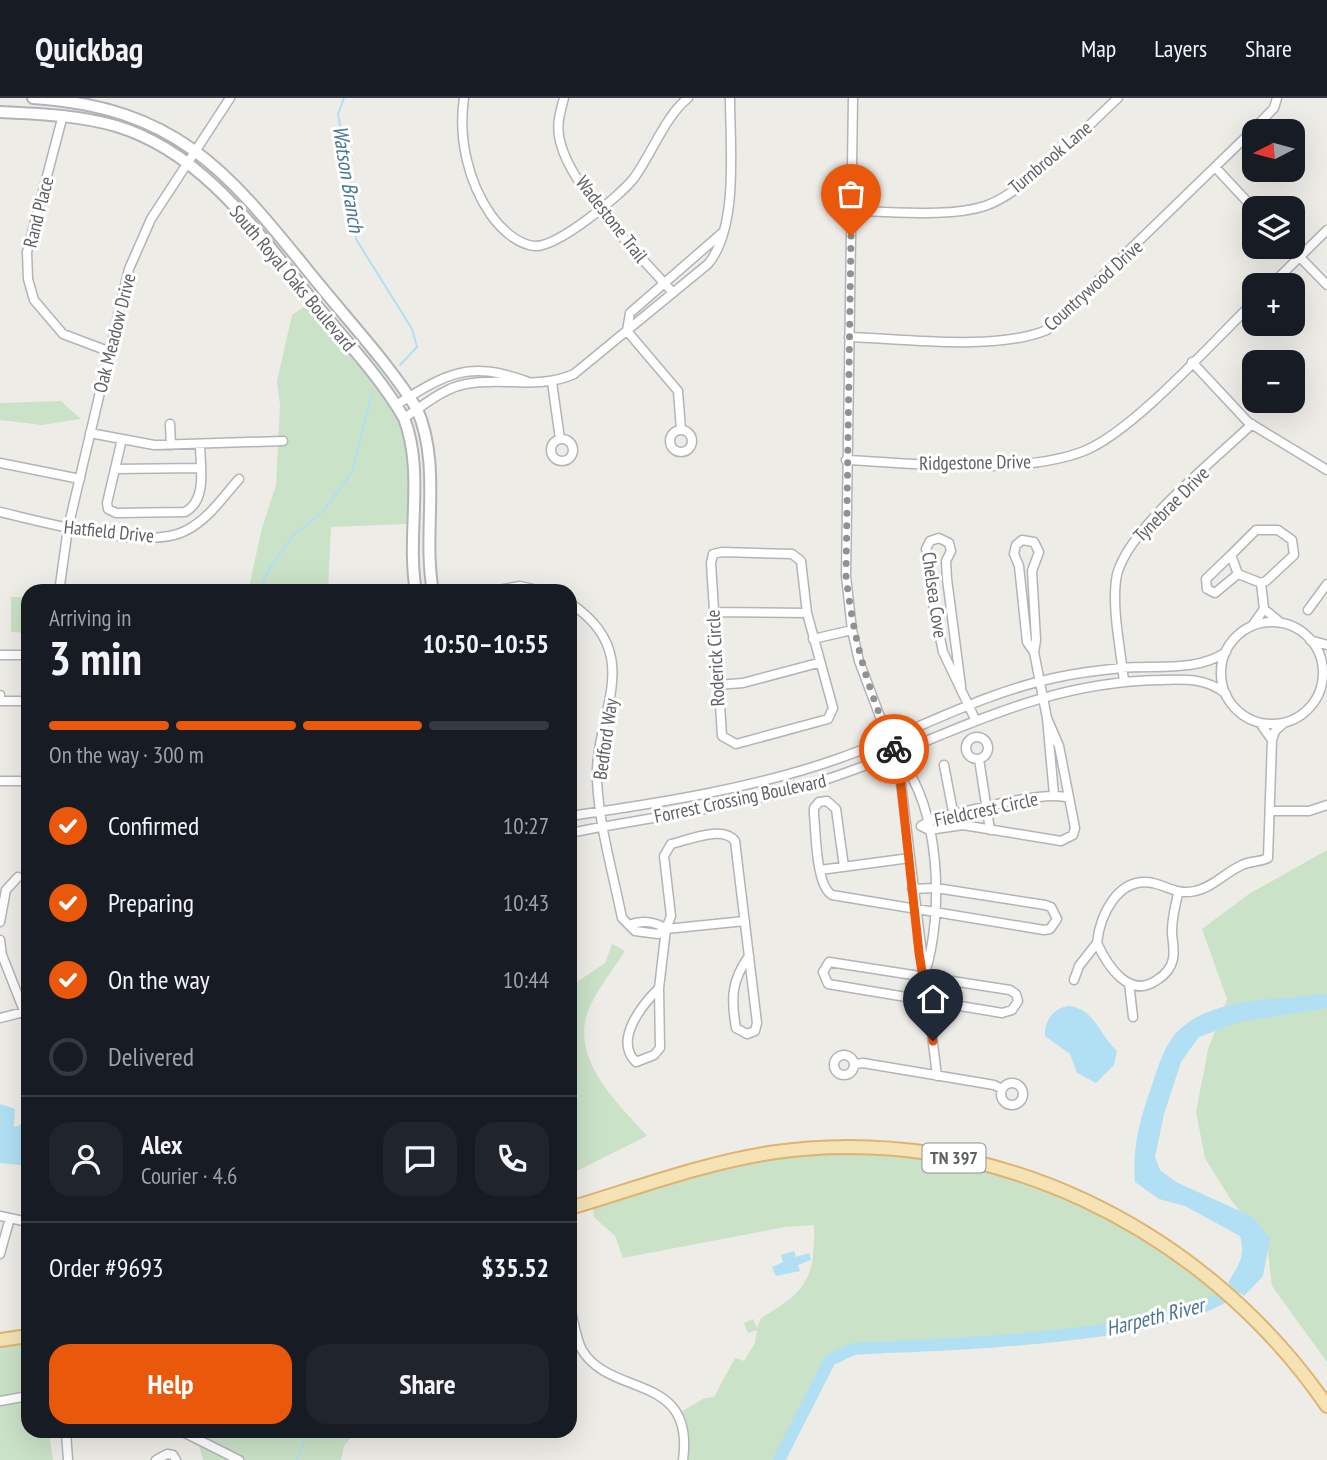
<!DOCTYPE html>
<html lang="en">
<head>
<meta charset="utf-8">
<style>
  body { margin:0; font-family:"PT Sans Narrow",sans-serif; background:#20242c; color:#f1f3f6; height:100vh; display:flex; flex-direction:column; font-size:26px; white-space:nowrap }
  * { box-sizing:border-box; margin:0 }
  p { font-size:23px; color:#9ea1a6 }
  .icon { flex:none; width:38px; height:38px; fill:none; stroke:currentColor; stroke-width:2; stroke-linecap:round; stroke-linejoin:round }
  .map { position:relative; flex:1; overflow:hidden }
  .panel { position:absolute; left:21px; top:486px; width:556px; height:854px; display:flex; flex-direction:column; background:#171b24; border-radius:21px; box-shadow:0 7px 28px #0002 }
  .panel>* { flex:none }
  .needle { width:46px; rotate:264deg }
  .tools { position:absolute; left:1242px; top:21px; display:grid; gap:14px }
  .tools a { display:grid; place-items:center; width:63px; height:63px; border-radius:14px; background:#171b24; box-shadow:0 7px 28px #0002; font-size:35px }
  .pin { position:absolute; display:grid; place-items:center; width:60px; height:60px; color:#fff; margin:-72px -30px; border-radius:50% 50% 50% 0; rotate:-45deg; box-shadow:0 0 7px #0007 }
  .pin .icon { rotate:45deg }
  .courier { position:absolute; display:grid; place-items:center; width:70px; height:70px; margin:-35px; border:5px solid #ea580c; border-radius:50%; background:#fff; color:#222; box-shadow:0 2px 9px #0007 }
  .overview em { font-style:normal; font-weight:700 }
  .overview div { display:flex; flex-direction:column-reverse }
  .overview { display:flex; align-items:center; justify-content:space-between; height:119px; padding:0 28px }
  h1 { font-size:46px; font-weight:700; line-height:52px }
  .bar { display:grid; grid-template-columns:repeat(4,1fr); gap:10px 7px; align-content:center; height:84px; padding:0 28px }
  .bar i { height:9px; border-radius:5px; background:#363941 }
  .bar .selected { background:#ea580c }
  .bar p { grid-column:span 4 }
  .line { display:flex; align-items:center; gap:18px; padding:0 28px; border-top:2px solid #363941 }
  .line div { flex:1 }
  .round { display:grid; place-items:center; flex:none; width:74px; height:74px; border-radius:21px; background:#20242c }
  ol { padding:0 28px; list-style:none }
  li { display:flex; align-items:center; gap:21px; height:77px }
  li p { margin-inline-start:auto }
  li .icon { padding:7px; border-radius:50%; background:#ea580c; color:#fff; stroke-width:4 }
  li:last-child { color:#9ea1a6 }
  li i { width:38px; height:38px; border:4px solid #363941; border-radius:50% }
  .action { display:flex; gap:14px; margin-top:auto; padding:14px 28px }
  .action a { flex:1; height:80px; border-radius:21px; background:#ea580c; color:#fff; font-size:28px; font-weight:700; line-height:80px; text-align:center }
  .action a+a { background:#20242c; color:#f1f3f6 }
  header { display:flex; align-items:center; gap:42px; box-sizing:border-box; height:98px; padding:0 35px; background:#171b24; border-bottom:2px solid #363941 }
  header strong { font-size:33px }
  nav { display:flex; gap:38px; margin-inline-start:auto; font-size:24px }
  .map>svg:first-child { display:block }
  .green { fill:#cae2c7 }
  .water { fill:#b1dff4 }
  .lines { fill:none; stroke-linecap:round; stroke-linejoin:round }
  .stream { stroke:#b1dff4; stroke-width:2 }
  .river { stroke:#b1dff4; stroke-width:12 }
  .street-casing { stroke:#b2b4b7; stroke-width:11 }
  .secondary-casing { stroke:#b1b4b7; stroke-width:14 }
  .primary-casing { stroke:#dfb36f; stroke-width:16 }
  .street { stroke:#fff; stroke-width:8 }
  .secondary { stroke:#fff; stroke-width:10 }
  .primary { stroke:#f5e3b5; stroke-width:12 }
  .done { stroke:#909292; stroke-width:7; stroke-dasharray:0 12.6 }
  .route { stroke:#ea580c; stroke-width:9 }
  .labels { text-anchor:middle; stroke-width:6; stroke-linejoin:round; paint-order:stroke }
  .shield { fill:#fff; stroke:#8e9193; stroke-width:2 }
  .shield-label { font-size:18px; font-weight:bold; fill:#5e6265 }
  .street-label { font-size:19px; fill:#5e6265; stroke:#fff }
  .water-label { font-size:21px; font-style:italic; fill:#497693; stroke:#fff }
</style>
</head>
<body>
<header>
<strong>Quickbag</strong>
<nav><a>Map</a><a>Layers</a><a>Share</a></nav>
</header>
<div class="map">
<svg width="1327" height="1362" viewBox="0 0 1327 1362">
  <rect width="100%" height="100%" fill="#eeece7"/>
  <path class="green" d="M 313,203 L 396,307 L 410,337 L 413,415 L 406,426 L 331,429 L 328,493 L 248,494 L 262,430 L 276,387 L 280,307 L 277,283 L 292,217 Z
    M 61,303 L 81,321 L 42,327 L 0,322 L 0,305 Z
    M 11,499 L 28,499 L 28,535 L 11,534 Z
    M 1327,752 L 1327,1264 L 1272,1188 L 1267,1147 L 1231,1102 L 1205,1060 L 1196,1014 L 1208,952 L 1227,901 L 1202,831 L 1249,796 Z
    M 612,846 L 625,853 C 613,872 596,893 588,913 C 570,962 618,1005 647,1038 L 571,1076 L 571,888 L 605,865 Z
    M 803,1052 L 961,1061 L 1103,1110 L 1226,1193 L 1207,1209 L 1092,1235 L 853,1251 L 829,1262 L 779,1362 L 683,1362 L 677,1316 L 705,1300 L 714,1299 L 735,1260 L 744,1263 L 755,1245 L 757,1232 L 748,1235 L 744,1225 L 753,1221 L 757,1230 L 761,1220 C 807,1193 815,1181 814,1127 L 785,1129 L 623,1160 L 615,1138 L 594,1119 L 592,1103 L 680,1075 Z
    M 28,1245 L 28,1334 L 49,1334 L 53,1362 L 0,1362 L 0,1249 Z
    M 183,1334 L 289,1334 L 290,1337 L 292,1334 L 356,1334 L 344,1348 L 341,1362 L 203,1362 L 197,1341 Z"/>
  <path class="water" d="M 1327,896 L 1327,910 L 1239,924 L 1199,939 L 1181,964 L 1164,1016 L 1155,1059 L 1160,1072 L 1176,1084 L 1253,1119 L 1270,1140 L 1263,1178 L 1244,1198 L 1228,1185 C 1238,1167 1246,1159 1240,1138 L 1185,1108 L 1159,1101 L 1135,1084 C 1132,1051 1140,1020 1151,990 C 1156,975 1161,958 1169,945 C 1196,898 1280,902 1327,896 Z
    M 1069,908 C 1095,911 1100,938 1117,953 L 1114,967 L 1096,985 L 1077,975 L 1070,956 L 1045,938 C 1044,923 1053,910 1069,908 Z
    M 0,1006 L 15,1011 L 14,1029 L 20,1027 L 28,1015 L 28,1068 L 0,1065 Z
    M 794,1153 L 796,1159 L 809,1155 L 811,1162 L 798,1167 L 800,1173 L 776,1178 L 772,1169 L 783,1164 L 781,1157 Z"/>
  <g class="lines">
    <path class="stream" d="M 344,0 L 338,16 L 353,98 L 356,141 L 412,231 L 417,249 L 400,267
      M 259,494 L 270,470 L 293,438 L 323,413 L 352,374 L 372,295
      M 297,1362 L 307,1334"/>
    <path class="river" d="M 779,1362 L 830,1262 L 853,1251 C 927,1246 1210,1243 1245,1179"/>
    <g class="street-casing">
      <path id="street" d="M 464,0 C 458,40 468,84 491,117 C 501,131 517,146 534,148 C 557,150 620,98 634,80 C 651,57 666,17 688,0
        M 564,0 C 560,15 556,27 560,43 C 571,91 640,157 673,195
        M 853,0 L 846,478 L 852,532 L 859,563 L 899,669 L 937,978
        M 63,17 L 27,154 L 28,181 L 34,202 L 63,236 L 108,253
        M 1215,69 L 1255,112
        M 851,113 C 891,113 948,120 985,108 C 1026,94 1085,30 1118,0
        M 1290,149 L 1327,187
        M 1271,187 L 1327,132
        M 627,233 L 630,215 L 722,135
        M 627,233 L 678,293 L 681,332
        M 849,239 C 905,241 996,253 1047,232 L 1250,35 L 1274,10 L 1277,0
        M 1192,264 L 1248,324 L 1327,372
        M 552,284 L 560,341
        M 396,307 C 446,276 467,262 526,283
        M 404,320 C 423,308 443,290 466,286 C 503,279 539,292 574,276 L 708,166 C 739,129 730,47 730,0
        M 170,326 L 171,347
        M670 343a11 11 0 1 1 22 0a11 11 0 1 1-22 0Z
        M 90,335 L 154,347 L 283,343
        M 122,341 L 107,405 L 108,411 L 116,415 L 185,414 C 208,402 200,367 200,346
        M551 352a11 11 0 1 1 22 0a11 11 0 1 1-22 0Z
        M 846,362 C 914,365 1020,378 1084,353 C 1134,333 1213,243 1255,203
        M 0,365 L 80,381
        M 115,371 L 200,370
        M 0,414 C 43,424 146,453 185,433 C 208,422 223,399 239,381
        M 1022,442 L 1034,444 L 1039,454 L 1032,473 L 1036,542 L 1034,554 L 1027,544 L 1019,468 L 1014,456 L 1016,447 Z
        M 722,454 L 792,456 L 801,463 L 807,515 L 833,610 L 828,621 L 736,646 L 722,638 L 711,465 L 713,456 Z
        M 1231,457 L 1206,481 L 1207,491 L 1215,495 L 1238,476
        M 1261,485 L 1238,476 L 1231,457 L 1256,432 L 1278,432 L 1292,442 L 1294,457 L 1266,483 L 1261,485 L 1264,511
        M 59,492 L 90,494
        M 59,494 L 68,430 L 129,171 L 151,121 L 230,0
        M 487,494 L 520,488 L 546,494
        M 570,505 C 648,557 594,616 597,682 C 599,728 613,775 622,820 L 635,833 L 658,836 L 666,831
        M 1308,512 L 1327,486
        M 713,514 L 807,515
        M1221 575a51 51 0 1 1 102 0a51 51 0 1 1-102 0Z
        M 1252,528 L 1264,511 L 1281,525
        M 813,541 L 852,532
        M 1310,542 L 1327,547
        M 1034,554 L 1047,620
        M 0,557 L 28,557
        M 1124,584 C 1121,552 1112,514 1116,482 C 1121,436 1217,360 1252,326
        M 717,587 L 743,585 L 818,565
        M 961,588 L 947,481 L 946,463 L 951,453 L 949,445 L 939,440 L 930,443 L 926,451 L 930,462 L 933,506 L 943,554 L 975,621
        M 0,597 L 0,603 L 28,603
        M 1260,625 L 1272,642 L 1275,633 L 1284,625
        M966 650a11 11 0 1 1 22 0a11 11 0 1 1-22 0Z
        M 898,659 C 941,708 944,815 925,875
        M 979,661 L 990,732
        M 944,667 L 954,719
        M 0,683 L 28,683
        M 1054,697 L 1047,620 L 1059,648 L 1075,730 L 1073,737 L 1061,743 L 963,727 L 929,732 L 921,728 L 933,721 C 961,715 1045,691 1069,700
        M 1271,713 L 1309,713 L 1327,707
        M 570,718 C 659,705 756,690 840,660 C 912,635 979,596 1054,580 C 1077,575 1100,572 1122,570 C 1156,567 1197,574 1226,554
        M 570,735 C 645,720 722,711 795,691 C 924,655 1021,584 1160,582 C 1185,581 1207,580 1226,596
        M 844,769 L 836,711 L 827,703 L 819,704 L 814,710 L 814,717 C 816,736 816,788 832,797 L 1044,832 L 1050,831 L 1057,821 L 1051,809 L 1045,807 L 936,790 L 912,791
        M 820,772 L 910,760
        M 1178,796 C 1175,808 1172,820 1172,833 C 1172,842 1175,852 1173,861 C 1171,871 1165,877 1157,882 C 1129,902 1107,867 1097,845 C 1100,817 1118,778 1153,785 C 1169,789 1178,797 1195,793 C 1212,790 1226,774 1242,767 C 1250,763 1260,764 1268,760 L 1272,642
        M 0,824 L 6,792 L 18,779
        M 629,827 C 641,822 655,823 666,831
        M 666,831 L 745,823
        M 0,842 L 2,857 L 28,923
        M 829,864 L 1010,892 L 1016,896 L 1018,903 L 1012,912 L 1002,915 L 828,886 L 823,874 Z
        M 1074,882 L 1079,868 L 1097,845
        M 1129,885 L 1133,919
        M 659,890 C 643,906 613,942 636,964 L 654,957 L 660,950 L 659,890 L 666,831 L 671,818 L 664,758 L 671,746 C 689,742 723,727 735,743 L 757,925 L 755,933 L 747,936 L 736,930 C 731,901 731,883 749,858
        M 0,920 L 28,913
        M834 967a10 10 0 1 1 20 0a10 10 0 1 1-20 0Z
        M 855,966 L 863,965 L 994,987 L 1002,991
        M1001 996a11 11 0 1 1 22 0a11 11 0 1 1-22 0Z
        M 0,1118 L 28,1124
        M 0,1156 L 10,1120
        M 570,1210 C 574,1223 576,1241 582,1252 C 611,1300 695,1274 683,1362
        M 0,1303 L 28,1298
        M 66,1334 L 68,1362
        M 183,1334 L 239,1362
        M 156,1362 L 167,1356 L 173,1357 L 176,1362"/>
    </g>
    <g class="secondary-casing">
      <path id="secondary" d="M 33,0 C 185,10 233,81 322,190 C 354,229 390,268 417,311 C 442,369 422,433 433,494
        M 0,14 C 39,16 78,17 116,28 C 203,54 258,135 312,202 C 343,240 379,277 404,320 C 425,375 406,436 416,494"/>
    </g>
    <g class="primary-casing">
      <path id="primary" d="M 570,1110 C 637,1090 701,1066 769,1055 C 988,1022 1204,1129 1327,1308
        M 0,1242 L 28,1238"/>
    </g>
    <use href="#street" class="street"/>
    <use href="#secondary" class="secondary"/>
    <use href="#primary" class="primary"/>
  </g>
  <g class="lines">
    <path class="done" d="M 851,138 L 846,478 C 854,544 867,590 894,651"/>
    <path class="route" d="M 894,651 L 899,669 L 919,855 L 933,943"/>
  </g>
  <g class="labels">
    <rect class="shield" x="922.5" y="1045.5" width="63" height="29" rx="5"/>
    <g class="shield-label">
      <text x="954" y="1066">TN 397</text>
    </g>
    <g class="street-label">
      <text transform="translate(1050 59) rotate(-40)" y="7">Turnbrook Lane</text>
      <text transform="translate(38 114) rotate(-76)" y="7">Rand Place</text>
      <text transform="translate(612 121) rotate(52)" y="7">Wadestone Trail</text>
      <text transform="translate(293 180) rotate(50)" y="7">South Royal Oaks Boulevard</text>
      <text transform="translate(1093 187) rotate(-42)" y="7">Countrywood Drive</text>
      <text transform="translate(114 235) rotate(-76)" y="7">Oak Meadow Drive</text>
      <text transform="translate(975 364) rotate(-1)" y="7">Ridgestone Drive</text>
      <text transform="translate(1171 406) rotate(-45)" y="7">Tynebrae Drive</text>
      <text transform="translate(109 433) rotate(6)" y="7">Hatfield Drive</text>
      <text transform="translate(935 497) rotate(82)" y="7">Chelsea Cove</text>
      <text transform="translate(715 560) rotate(-93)" y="7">Roderick Circle</text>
      <text transform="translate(605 641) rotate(-82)" y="7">Bedford Way</text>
      <text transform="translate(740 700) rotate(-12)" y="7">Forrest Crossing Boulevard</text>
      <text transform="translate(986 711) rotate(-12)" y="7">Fieldcrest Circle</text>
    </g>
    <g class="water-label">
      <text transform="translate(348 81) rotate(81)" y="7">Watson Branch</text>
      <text transform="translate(1155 1219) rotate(-14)" y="7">Harpeth River</text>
    </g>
  </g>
</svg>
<div class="tools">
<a><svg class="needle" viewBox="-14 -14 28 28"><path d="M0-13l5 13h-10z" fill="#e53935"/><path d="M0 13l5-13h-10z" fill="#9ea1a6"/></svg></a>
<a><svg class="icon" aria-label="layers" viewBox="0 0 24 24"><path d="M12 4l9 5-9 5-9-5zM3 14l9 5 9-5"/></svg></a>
<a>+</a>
<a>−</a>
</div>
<div class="pin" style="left:851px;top:138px;background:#ea580c"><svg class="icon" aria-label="bag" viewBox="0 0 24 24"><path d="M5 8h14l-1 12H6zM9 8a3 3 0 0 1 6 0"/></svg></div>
<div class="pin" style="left:933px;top:943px;background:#1f2937"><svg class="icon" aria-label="home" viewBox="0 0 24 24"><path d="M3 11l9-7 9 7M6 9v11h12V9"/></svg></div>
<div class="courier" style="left:894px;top:651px"><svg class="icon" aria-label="bike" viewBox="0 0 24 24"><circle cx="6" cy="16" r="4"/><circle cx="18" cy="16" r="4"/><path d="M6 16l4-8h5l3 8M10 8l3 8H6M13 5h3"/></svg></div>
<section class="panel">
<div class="overview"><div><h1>3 min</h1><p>Arriving in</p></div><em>10:50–10:55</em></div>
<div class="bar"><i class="selected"></i><i class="selected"></i><i class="selected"></i><i></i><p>On the way · 300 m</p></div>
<ol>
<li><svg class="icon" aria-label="check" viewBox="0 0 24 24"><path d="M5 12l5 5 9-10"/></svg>Confirmed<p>10:27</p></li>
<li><svg class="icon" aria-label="check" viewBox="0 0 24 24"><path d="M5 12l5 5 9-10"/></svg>Preparing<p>10:43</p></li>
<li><svg class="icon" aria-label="check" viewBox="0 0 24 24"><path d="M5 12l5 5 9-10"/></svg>On the way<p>10:44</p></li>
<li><i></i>Delivered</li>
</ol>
<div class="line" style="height:126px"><a class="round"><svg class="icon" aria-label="person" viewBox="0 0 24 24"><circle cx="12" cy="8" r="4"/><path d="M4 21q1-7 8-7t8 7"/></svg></a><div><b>Alex</b><p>Courier · 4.6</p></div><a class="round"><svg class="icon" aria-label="chat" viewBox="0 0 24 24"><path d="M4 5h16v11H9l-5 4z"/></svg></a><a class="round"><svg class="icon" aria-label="phone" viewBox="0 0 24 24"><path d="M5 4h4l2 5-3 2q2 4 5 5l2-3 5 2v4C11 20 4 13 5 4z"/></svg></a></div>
<div class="line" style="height:91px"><div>Order #9693</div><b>$35.52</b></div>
<div class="action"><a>Help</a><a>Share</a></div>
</section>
</div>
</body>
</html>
